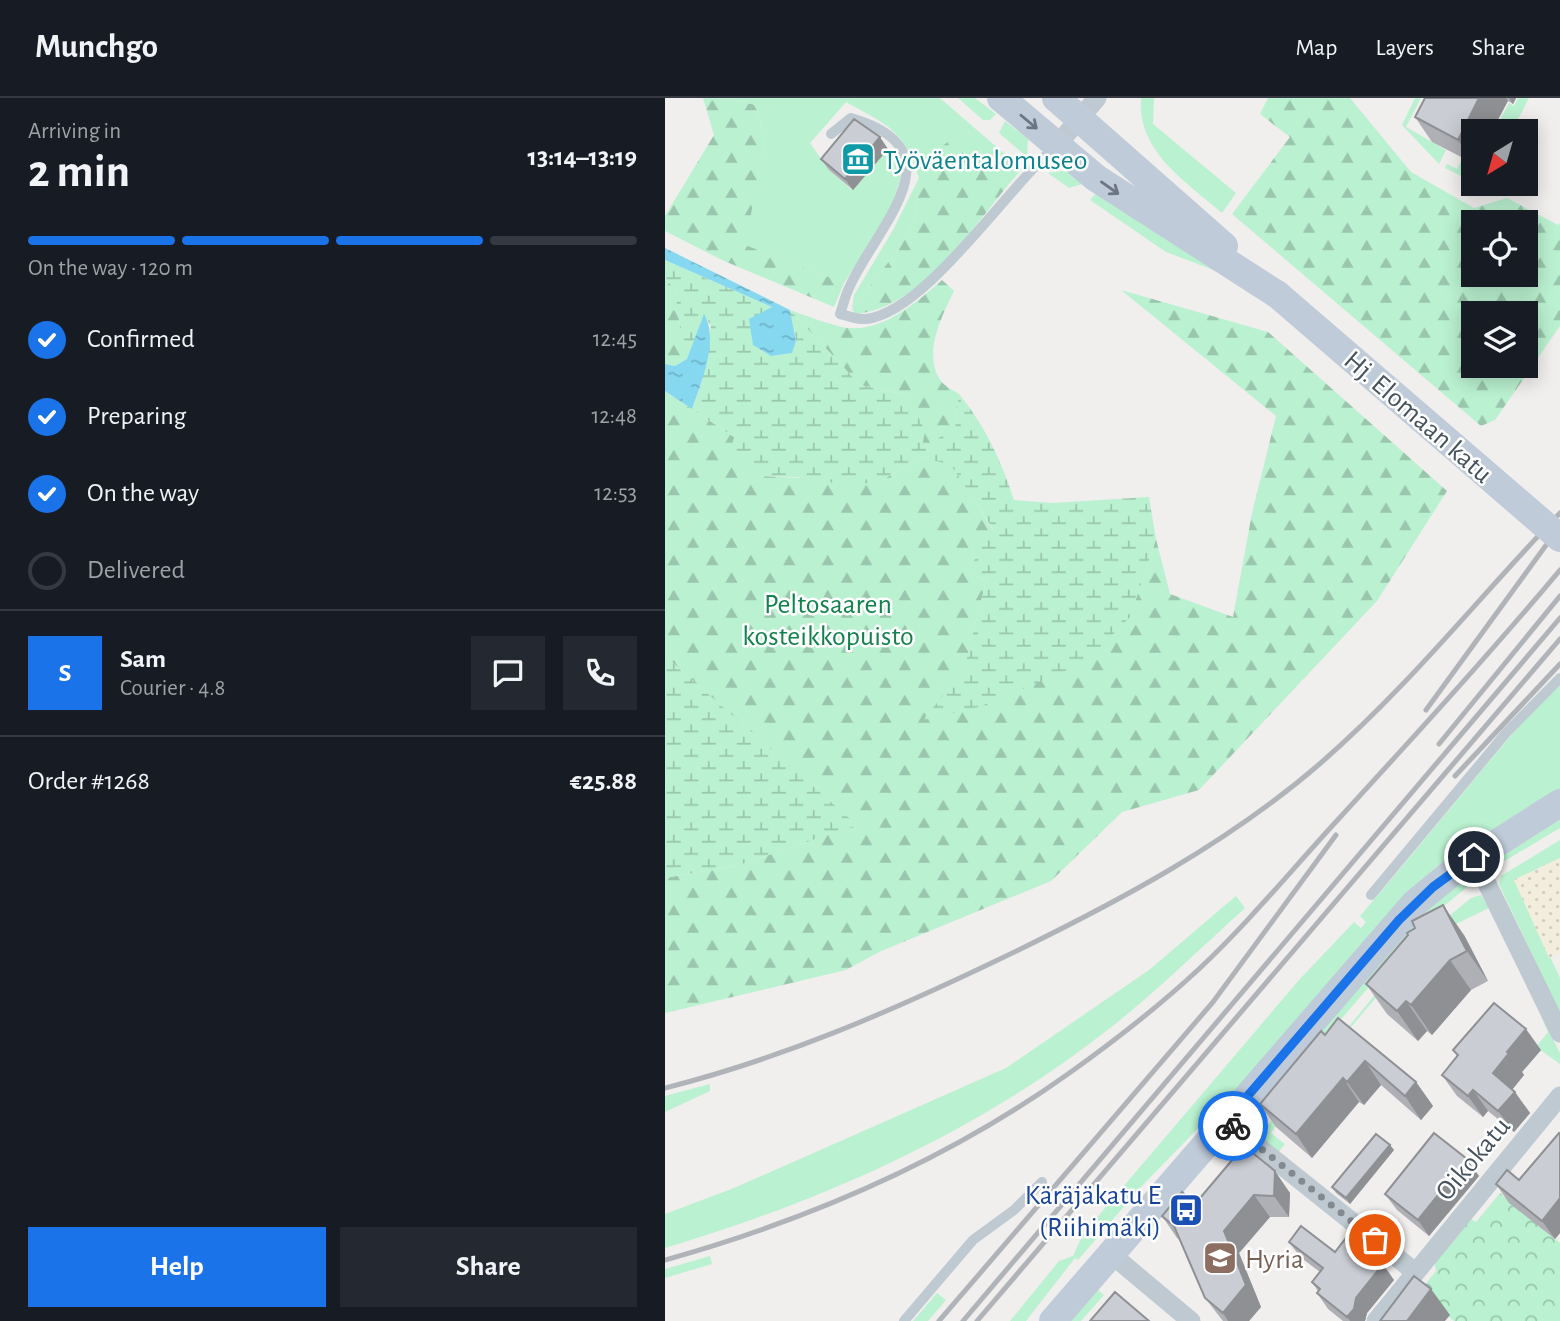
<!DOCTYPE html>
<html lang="en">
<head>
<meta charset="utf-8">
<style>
  body { margin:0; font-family:"Alegreya Sans",sans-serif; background:#242831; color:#f1f3f6; height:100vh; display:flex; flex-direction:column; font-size:26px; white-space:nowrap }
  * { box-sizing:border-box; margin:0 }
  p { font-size:23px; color:#9ea1a6 }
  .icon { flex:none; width:38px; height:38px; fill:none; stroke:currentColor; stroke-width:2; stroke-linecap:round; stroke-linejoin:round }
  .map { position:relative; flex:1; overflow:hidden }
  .sheet { display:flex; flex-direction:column; background:#171b24; width:665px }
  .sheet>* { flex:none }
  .needle { width:46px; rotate:217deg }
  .controls { position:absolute; left:796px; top:21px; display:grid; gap:14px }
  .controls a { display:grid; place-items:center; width:77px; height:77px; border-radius:0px; background:#171b24; box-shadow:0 4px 18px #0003; font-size:35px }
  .pin { position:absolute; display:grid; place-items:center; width:60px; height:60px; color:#fff; margin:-30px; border:4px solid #fff; border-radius:50%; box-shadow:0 2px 7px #0007 }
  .courier { position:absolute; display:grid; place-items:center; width:70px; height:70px; margin:-35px; border:5px solid #1a73e8; border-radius:50%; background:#fff; color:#222; box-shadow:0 2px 9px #0007 }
  .head em { font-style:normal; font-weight:700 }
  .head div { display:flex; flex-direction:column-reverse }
  .head { display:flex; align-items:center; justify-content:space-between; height:119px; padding:0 28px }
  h1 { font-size:46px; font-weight:700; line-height:52px }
  .bar { display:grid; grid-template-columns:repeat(4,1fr); gap:10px 7px; align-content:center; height:84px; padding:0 28px }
  .bar i { height:9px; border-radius:5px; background:#363941 }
  .bar .current { background:#1a73e8 }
  .bar p { grid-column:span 4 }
  .line { display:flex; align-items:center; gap:18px; padding:0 28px; border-top:2px solid #363941 }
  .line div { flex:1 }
  .round { display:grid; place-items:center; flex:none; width:74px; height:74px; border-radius:0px; background:#242831 }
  ol { padding:0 28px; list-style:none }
  li { display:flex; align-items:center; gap:21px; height:77px }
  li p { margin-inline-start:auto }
  li .icon { padding:7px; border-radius:50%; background:#1a73e8; color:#fff; stroke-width:4 }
  li:last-child { color:#9ea1a6 }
  li i { width:38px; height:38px; border:4px solid #363941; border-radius:50% }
  .action { display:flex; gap:14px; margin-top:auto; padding:14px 28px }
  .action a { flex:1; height:80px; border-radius:0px; background:#1a73e8; color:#fff; font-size:28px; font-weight:700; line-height:80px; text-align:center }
  .action a+a { background:#242831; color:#f1f3f6 }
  header { display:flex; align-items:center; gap:42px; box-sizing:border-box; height:98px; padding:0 35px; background:#171b24; border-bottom:2px solid #363941 }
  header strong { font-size:33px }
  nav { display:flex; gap:38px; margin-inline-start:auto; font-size:24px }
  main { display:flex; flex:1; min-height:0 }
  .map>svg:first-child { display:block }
  .grass { fill:#baf1d0 }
  .forest { fill:url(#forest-firs); fill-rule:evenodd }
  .wetland { fill:url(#wetland-marsh) }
  .sand { fill:url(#sand-dots) }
  .park { fill:url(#park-crowns) }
  .water { fill:url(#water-ripples) }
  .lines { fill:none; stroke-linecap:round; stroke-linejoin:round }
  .lane { stroke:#bec9d1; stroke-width:10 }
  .street { stroke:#bec9d1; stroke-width:19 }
  .secondary { stroke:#c0cbd9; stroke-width:28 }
  .rail { stroke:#b0b4b9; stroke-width:5 }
  .secondary-bridge { stroke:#c0cbd9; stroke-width:28 }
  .wall { fill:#afb0b6 }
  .shaded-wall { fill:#8e9094 }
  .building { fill:#cbcdd4; stroke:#8e9094; stroke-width:2 }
  .oneway { stroke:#6b7682 }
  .done { stroke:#828990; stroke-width:7; stroke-dasharray:0 12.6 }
  .route { stroke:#1a73e8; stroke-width:9 }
  .labels { text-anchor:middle; stroke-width:5; stroke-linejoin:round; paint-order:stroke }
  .culture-label { font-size:28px; fill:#0d838f; stroke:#fff; text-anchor:start }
  .street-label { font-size:28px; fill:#46525d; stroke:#fff }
  .park-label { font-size:28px; fill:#12824c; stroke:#fff }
  .transit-label { font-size:28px; fill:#164399; stroke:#fff; text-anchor:end }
  .education-label { font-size:28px; fill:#785e54; stroke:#fff; text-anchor:start }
</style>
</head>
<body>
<header>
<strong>Munchgo</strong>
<nav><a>Map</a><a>Layers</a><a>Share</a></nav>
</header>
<main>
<section class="sheet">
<div class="head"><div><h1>2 min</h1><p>Arriving in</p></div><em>13:14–13:19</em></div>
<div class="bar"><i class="current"></i><i class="current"></i><i class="current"></i><i></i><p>On the way · 120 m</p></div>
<ol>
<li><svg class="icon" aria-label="check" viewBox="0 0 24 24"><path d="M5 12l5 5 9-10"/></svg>Confirmed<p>12:45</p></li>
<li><svg class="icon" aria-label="check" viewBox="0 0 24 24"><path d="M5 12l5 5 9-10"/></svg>Preparing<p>12:48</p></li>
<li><svg class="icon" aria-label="check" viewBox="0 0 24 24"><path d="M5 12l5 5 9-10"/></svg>On the way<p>12:53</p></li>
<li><i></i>Delivered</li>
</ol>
<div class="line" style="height:126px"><b class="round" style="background:#1a73e8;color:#fff">S</b><div><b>Sam</b><p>Courier · 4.8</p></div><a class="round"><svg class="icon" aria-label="chat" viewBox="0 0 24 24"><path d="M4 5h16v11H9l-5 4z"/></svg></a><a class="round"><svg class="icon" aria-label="phone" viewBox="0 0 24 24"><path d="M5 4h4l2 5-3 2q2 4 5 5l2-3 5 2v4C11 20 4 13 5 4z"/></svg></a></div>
<div class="line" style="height:91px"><div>Order #1268</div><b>€25.88</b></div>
<div class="action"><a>Help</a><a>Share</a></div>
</section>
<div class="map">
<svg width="895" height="1223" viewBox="0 0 895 1223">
  <defs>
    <pattern id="forest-firs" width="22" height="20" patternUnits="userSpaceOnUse" patternTransform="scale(1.75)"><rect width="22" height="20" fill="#baf1d0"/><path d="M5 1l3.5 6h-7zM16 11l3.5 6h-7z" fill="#99c6ac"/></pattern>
    <pattern id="wetland-marsh" width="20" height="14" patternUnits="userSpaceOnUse" patternTransform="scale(1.75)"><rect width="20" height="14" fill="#baf1d0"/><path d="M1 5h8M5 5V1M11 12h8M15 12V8" fill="none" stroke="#99c6ac"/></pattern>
    <pattern id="sand-dots" width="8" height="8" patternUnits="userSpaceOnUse" patternTransform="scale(1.75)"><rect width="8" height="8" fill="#f3edde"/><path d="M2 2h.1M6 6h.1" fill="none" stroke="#d2cdc1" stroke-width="1.8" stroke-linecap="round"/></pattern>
    <pattern id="park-crowns" width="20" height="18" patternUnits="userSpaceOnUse" patternTransform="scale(1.75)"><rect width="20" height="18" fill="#baf1d0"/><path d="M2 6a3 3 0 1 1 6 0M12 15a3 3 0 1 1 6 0" fill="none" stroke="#99c6ac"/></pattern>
    <pattern id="water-ripples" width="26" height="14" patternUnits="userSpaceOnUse" patternTransform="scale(1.75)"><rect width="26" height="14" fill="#85d8f0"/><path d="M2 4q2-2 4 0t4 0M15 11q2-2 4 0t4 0" fill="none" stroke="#6fb2c6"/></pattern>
  </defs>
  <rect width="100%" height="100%" fill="#f1eeee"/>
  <path class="grass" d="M 57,0 L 275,0 L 357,71 L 344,86 L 333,69 L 254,80 L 251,117 L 236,148 L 187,211 L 189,197 L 228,132 L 254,80 C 238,31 224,28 181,4 L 145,45 L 164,72 L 187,92 L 223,51 L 237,64 C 235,110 203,147 179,185 L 79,147 L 100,44 L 91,7 Z
    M 293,0 L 310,0 L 331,16 L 325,22 L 318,22 Z
    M 476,0 L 489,0 L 488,26 L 571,95 L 557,115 C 521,83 472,54 476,0 Z
    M 750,0 L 756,0 L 741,29 L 781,52 L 774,66 L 737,27 Z
    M 853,0 L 864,0 L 847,33 L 829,33 L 844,5 L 849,8 Z
    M 340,23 L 363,41 L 362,59 L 334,35 Z
    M 797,61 L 808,68 L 808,84 L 780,70 L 782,66 L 792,71 Z
    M 397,73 L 410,76 L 417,86 L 404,90 L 383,75 Z
    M 432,94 L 559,176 L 501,154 L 425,102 Z
    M 895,586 L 895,693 L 775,766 L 751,787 L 576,986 L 475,1090 L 413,1162 L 410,1160 L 361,1223 L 345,1223 L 394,1163 L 408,1158 L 418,1136 L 634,882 L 689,824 L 696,830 L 701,824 L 695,818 C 758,745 817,670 880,598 L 886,596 Z
    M 895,719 L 895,730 L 826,771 L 828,764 Z
    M 895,742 L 895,760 L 849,782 L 895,880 L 895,916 L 834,786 L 836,778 Z
    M 797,781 L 807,785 L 763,821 L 585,1026 L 581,1021 L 757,815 Z
    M 816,797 L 824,810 L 762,840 L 668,950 L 606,1035 L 620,1046 L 612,1056 L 592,1040 L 723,881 L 773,827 L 806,800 Z
    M 571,798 L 580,810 C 537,849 495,890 449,927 C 317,1032 161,1102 0,1150 L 0,1116 L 69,1090 L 341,970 L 484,872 Z
    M 872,910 L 895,955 L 895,966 L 871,949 L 883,934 Z
    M 45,986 L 45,993 L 0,1014 L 0,998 Z
    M 45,1158 L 47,1166 L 0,1180 L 0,1171 Z
    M 432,1191 L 439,1197 L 416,1223 L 404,1223 Z
    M 272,1195 L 281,1202 L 263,1223 L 248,1223 Z"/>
  <path class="forest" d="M 38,0 L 57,0 L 91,7 L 100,44 L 80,147 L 179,185 L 169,209 L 57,162 L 0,133 L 0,118 L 49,37 Z
    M 603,0 L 685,0 L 746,74 L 809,110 L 842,100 L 893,127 L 895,125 L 895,228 L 830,322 L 816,328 L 567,116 L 625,39 L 595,16 ZM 808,124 L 861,124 L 861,177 L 808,177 ZM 808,215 L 861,215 L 861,268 L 808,268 Z
    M 295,35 L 333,69 L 344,86 C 306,132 254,211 190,216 L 187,211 L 236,148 L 251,117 L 254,80 L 276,49 Z
    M 0,180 L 10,191 L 17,244 L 27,251 L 22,261 L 10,268 L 0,266 Z
    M 277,182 L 289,193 C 277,218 257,256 276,283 C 279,288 288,292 294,296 L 290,331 L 257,350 L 243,297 L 195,287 L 125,212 C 142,218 160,225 177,229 C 215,237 251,205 277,182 Z
    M 456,192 L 603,234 L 782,393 L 712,503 L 534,692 L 457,714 L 386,783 L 214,854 L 181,872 L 0,915 L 0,780 L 74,767 L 191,727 L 0,558 L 0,293 L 69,339 L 95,378 L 214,384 L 255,359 L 287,367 L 328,432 L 302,474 L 321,483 L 299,573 L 259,622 L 465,518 L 491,441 L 505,496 L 568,519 L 587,415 L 611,318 Z"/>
  <path class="wetland" d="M 0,162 L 107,209 L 88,247 L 106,258 L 127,255 L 131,242 L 125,212 L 195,287 L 243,297 L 260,333 L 257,350 L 290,330 L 294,296 C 320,328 336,362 349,402 L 387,405 L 484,399 L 491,441 L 465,519 L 420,565 L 314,609 L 258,622 L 299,572 L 321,483 L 302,474 L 328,431 L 286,367 L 255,359 L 214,384 L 184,387 L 131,379 L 95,378 L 65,356 L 69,339 L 27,311 L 37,284 L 46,228 L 39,217 L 27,251 L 17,245 L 10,192 L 0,180 Z
    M 0,558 L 192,727 L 74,767 L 0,780 Z"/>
  <path class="sand" d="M 895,760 L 895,855 L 884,860 L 849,782 Z"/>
  <path class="park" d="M 835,1095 L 895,1145 L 895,1223 L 789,1223 L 754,1194 L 771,1173 L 769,1163 L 805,1120 L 811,1124 Z"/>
  <path class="water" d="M 0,150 L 125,212 L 131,243 L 127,255 L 106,258 L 88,247 L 84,221 L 107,209 L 0,162 Z
    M 39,216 C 54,241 37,284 27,311 L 0,293 L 0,266 L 10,268 L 22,261 Z"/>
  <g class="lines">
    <path class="lane" d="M 166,36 L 186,20 C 298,52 210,130 184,190 C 180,198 178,208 175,216 C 184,218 193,222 201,221 C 260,215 343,89 389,50
      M 706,797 L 841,635 L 895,580
      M 239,1223 L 308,1142 L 349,1112 L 377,1084"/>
    <path class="street" d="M 392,47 L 432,0
      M 809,759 L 895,935
      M 561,1023 L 750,1174
      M 446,1156 L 526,1223
      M 711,1223 L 895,998"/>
    <path class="secondary" d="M 336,0 L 431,80 L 613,197
      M 391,0 L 559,148
      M 388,1223 L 750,805 L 790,772 L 895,705"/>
    <path class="rail" d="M 761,612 L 895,428
      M 774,646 L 895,498
      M 790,678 L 895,566
      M 0,990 C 119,960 229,912 339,859 C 451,805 564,745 658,663 C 745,587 815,498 895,415
      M 0,1162 C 143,1122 281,1063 403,976 C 448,944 493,909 534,871 C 582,826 624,775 668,727 C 745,643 822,559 895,472
      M 274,1223 L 548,904 L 671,737
      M 298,1223 L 895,520
      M 312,1223 L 895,541"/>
    <path class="secondary-bridge" d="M 613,197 L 895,440"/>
  </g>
  <path class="wall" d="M 760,0 L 851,0 L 848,6 L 843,3 L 808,33 L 808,65 L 767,44 L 750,19 Z
    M 223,51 L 188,92 L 164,72 L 156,61 Z
    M 799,837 L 823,883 L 806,892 L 767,937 L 762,933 L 753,943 L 722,916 L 701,886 Z
    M 660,937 L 751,984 L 768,1008 L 756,1022 L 716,987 L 699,1007 L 694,1004 L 647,1060 L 611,1029 L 595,1006 Z
    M 788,952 L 876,952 L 857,974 L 859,977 L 847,991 L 865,1015 L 849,1034 L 823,1013 L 818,1019 L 792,998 L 777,977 L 792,958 Z
    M 895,1036 L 895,1135 L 890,1141 L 844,1105 L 831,1086 L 854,1082 Z
    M 725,1047 L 729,1052 L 685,1106 L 671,1095 L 667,1089 Z
    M 579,1048 L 625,1095 L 624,1119 L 605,1119 L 574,1155 L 596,1209 L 584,1223 L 558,1223 L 540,1200 L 515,1142 L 512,1140 L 497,1118 L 530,1106 Z
    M 814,1078 L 764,1138 L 732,1112 L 720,1096 Z
    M 624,1144 L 670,1154 L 729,1182 L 702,1215 L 700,1223 L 678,1223 L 663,1211 L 652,1195 L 653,1193 L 647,1184 L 655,1174 L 635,1159 Z"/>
  <path class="shaded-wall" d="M 814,0 L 841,0 L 843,3 L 827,33 L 808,33 L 808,64 L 793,42 Z
    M 844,0 L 851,0 L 848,6 Z
    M 215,39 L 223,51 L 188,92 L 180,81 Z
    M 778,807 L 799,837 L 823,883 L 802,853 Z
    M 785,862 L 806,892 L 767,937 L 746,907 Z
    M 741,903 L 762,933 L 753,943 L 732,913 Z
    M 861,931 L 876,952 L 857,974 L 859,977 L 843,997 L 828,975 L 842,954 Z
    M 700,963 L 716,987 L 699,1007 L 682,984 Z
    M 678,980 L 694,1004 L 647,1060 L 631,1036 Z
    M 751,984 L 768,1008 L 756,1022 L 740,998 Z
    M 808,992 L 823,1013 L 818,1019 L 803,998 Z
    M 850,994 L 865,1015 L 849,1034 L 833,1013 Z
    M 725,1047 L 729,1052 L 685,1106 L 681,1100 Z
    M 802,1061 L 814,1078 L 764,1138 L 753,1122 Z
    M 610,1073 L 625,1095 L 624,1119 L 609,1098 Z
    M 589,1097 L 605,1119 L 574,1155 L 596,1209 L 584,1223 L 563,1223 L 558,1215 L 559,1133 Z
    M 895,1100 L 895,1135 L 890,1141 L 877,1123 Z
    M 718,1166 L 729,1182 L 702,1215 L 700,1223 L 685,1223 L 682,1219 L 691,1200 Z
    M 766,1191 L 785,1217 L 780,1223 L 742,1223 Z"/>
  <path class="building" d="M 760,0 L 814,0 L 793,42 L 750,19 Z
    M 189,21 L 215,39 L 180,81 L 156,61 Z
    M 778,807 L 802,853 L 785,862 L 746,907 L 741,903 L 732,913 L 701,886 L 743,837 L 742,835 L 750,830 L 747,823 Z
    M 829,905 L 861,931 L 842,954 L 844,955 L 828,975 L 850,994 L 833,1013 L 808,992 L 803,998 L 777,977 L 793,957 L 788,952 Z
    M 673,920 L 751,984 L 740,998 L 700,963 L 682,984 L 678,980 L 631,1036 L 595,1006 L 656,933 L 660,937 Z
    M 769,1035 L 802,1061 L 753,1122 L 720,1096 Z
    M 894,1035 L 895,1036 L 895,1100 L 877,1123 L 831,1086 L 842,1072 L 854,1082 Z
    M 711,1036 L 725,1047 L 681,1100 L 667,1089 Z
    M 579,1048 L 610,1073 L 609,1098 L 589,1097 L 559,1133 L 581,1187 L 558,1215 L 540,1200 L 509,1128 L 497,1118 L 517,1094 L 530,1106 Z
    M 636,1128 L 670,1154 L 684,1136 L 718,1166 L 691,1200 L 689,1211 L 682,1219 L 652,1195 L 655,1191 L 647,1184 L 658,1170 L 624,1144 Z
    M 749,1178 L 766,1191 L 742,1223 L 715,1223 Z
    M 450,1194 L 484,1223 L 425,1223 Z"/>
  <defs><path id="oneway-shaft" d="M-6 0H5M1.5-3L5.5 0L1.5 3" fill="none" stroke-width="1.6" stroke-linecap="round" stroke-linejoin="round" transform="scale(1.75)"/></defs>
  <g class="oneway">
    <use href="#oneway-shaft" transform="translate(364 24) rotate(40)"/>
    <use href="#oneway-shaft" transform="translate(445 90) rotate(35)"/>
  </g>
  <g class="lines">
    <path class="done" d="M 568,1028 L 710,1142"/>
    <path class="route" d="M 568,1028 L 561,1023 L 734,822 L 768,789 L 809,759"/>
  </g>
  <defs>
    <g id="museum-square" transform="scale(1.75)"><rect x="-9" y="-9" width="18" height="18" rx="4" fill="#0f9aa8" stroke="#fff"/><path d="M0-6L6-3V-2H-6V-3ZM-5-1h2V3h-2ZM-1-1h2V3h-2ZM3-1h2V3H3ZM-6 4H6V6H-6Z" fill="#fff"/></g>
    <g id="bus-square" transform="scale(1.75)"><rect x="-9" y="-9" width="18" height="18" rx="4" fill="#1a4fb4" stroke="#fff"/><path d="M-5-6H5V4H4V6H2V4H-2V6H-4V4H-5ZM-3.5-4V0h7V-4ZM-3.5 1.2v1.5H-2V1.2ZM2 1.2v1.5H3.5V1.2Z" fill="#fff"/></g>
    <g id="school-square" transform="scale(1.75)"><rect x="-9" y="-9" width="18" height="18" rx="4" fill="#8d6e63" stroke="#fff"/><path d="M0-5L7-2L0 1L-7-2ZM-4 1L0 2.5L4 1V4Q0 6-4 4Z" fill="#fff"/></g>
  </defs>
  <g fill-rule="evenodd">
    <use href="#museum-square" x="193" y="61"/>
    <use href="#bus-square" x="521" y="1112"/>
    <use href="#school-square" x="555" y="1160"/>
  </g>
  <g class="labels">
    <g class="culture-label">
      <text x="218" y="71">Työväentalomuseo</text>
    </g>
    <g class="street-label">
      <text transform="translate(754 318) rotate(41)" y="10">Hj. Elomaan katu</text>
      <text transform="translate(807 1060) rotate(-50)" y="10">Oikokatu</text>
    </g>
    <g class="park-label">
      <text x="163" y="515">Peltosaaren<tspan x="163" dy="32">kosteikkopuisto</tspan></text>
    </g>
    <g class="transit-label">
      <text x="496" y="1106">Käräjäkatu E<tspan x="496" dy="32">(Riihimäki)</tspan></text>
    </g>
    <g class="education-label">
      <text x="580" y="1170">Hyria</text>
    </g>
  </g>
</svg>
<div class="controls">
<a><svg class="needle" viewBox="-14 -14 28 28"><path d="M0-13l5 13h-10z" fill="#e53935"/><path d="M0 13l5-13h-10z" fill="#9ea1a6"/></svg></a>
<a><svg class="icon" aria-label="locate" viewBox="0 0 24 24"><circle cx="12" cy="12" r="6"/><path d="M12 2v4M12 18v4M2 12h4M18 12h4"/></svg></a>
<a><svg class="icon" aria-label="layers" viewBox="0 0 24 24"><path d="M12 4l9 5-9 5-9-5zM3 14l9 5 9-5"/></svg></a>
</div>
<div class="pin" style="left:710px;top:1142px;background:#ea580c"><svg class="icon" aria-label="bag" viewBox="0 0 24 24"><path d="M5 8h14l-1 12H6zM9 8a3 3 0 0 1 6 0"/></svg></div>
<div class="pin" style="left:809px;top:759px;background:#1f2937"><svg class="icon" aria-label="home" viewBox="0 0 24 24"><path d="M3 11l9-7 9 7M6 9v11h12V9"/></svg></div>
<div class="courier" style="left:568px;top:1028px"><svg class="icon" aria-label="bike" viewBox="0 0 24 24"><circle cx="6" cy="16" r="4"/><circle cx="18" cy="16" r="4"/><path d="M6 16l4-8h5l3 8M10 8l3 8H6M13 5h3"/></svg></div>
</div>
</main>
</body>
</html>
